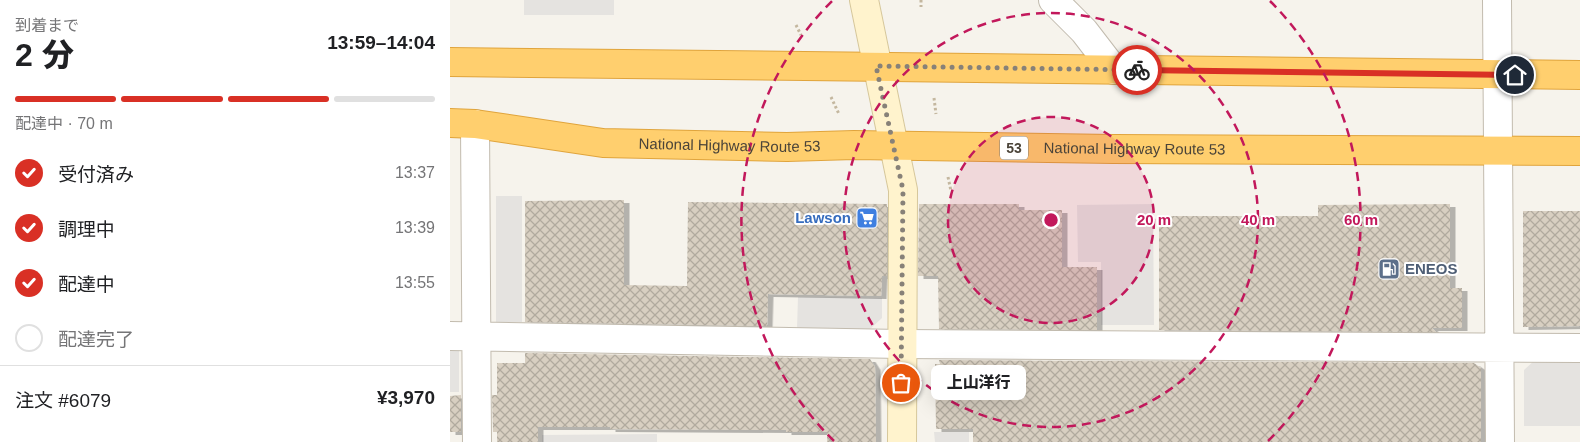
<!DOCTYPE html>
<html lang="ja">
<head>
<meta charset="utf-8">
<style>
  body { margin:0; font-family:Helvetica,"Noto Sans JP",sans-serif; background:#f2f2f2; color:#202124; height:100vh; display:flex; flex-direction:column; font-size:19px; white-space:nowrap }
  * { box-sizing:border-box; margin:0 }
  p { font-size:16px; color:#757577 }
  .icon { flex:none; width:28px; height:28px; fill:none; stroke:currentColor; stroke-width:2; stroke-linecap:round; stroke-linejoin:round }
  .map { position:relative; flex:1; overflow:hidden }
  .side { display:flex; flex-direction:column; background:#fff; width:450px }
  .side>* { flex:none }
  .pin { position:absolute; display:grid; place-items:center; width:42px; height:42px; color:#fff; margin:-21px; border:2px solid #fff; border-radius:50%; box-shadow:0 1px 5px #0007 }
  .courier { position:absolute; display:grid; place-items:center; width:50px; height:50px; margin:-25px; border:4px solid #d93025; border-radius:50%; background:#fff; color:#222; box-shadow:0 1px 6px #0007 }
  .bubble { position:absolute; height:35px; border-radius:8px; background:#fff; box-shadow:0 5px 20px #0002; font-size:16px; font-weight:800; line-height:35px; text-align:center }
  .overview em { font-style:normal; font-weight:800 }
  .overview div { display:flex; flex-direction:column-reverse }
  .overview { display:flex; align-items:center; justify-content:space-between; height:85px; padding:0 15px }
  h1 { font-size:32px; font-weight:800; line-height:38px }
  .bar { display:grid; grid-template-columns:repeat(4,1fr); gap:8px 5px; align-content:center; height:60px; padding:0 15px }
  .bar i { height:6px; border-radius:4px; background:#e0e0e0 }
  .bar .current { background:#d93025 }
  .bar p { grid-column:span 4 }
  .line { display:flex; align-items:center; gap:12px; padding:0 15px; border-top:1px solid #e0e0e0 }
  .line div { flex:1 }
  ol { padding:0 15px; list-style:none }
  li { display:flex; align-items:center; gap:15px; height:55px }
  li p { margin-inline-start:auto }
  li .icon { padding:5px; border-radius:50%; background:#d93025; color:#fff; stroke-width:4 }
  li:last-child { color:#757577 }
  li i { width:28px; height:28px; border:2px solid #e0e0e0; border-radius:50% }
  main { display:flex; flex:1; min-height:0 }
  .map>svg:first-child { display:block }
  .parking { fill:#e5e3e0 }
  .building { fill:url(#building-cross-hatch); filter:url(#shadow) }
  .lines { fill:none; stroke-linecap:round; stroke-linejoin:round }
  .street-casing { stroke:#c2bbae; stroke-width:30 }
  .secondary-casing { stroke:#d6c79b; stroke-width:30 }
  .highway-casing { stroke:#e0a43c; stroke-width:30 }
  .path { stroke:#c4b79f; stroke-width:3; stroke-dasharray:2.5 2.5; stroke-linecap:butt }
  .street { stroke:#fff; stroke-width:28 }
  .secondary { stroke:#fff3cd; stroke-width:28 }
  .highway { stroke:#ffcf6e; stroke-width:28 }
  .done { stroke:#878178; stroke-width:5; stroke-dasharray:0 9 }
  .route { stroke:#d93025; stroke-width:6 }
  .ring { fill:none; stroke:#c2185b; stroke-width:2.5; stroke-dasharray:9 6 }
  .labels { text-anchor:middle; stroke-width:4; stroke-linejoin:round; paint-order:stroke }
  .shield { fill:#fff; stroke:#817c74; stroke-width:1 }
  .shield-label { font-size:14px; font-weight:bold; fill:#4b4439 }
  .street-label { font-size:15px; fill:#4b4439; stroke:#fff }
  .shop-label { font-size:15px; font-weight:bold; fill:#366cbe; stroke:#fff; text-anchor:end }
  .service-label { font-size:15px; font-weight:bold; fill:#4e5e75; stroke:#fff; text-anchor:start }
  .centre { fill:#c2185b; stroke:#fff; stroke-width:2.5 }
  .ring-label { font-size:15px; text-anchor:middle; font-weight:bold; fill:#c2185b; stroke:#fff; stroke-width:4; stroke-linejoin:round; paint-order:stroke }
</style>
</head>
<body>
<main>
<section class="side">
<div class="overview"><div><h1>2 分</h1><p>到着まで</p></div><em>13:59–14:04</em></div>
<div class="bar"><i class="current"></i><i class="current"></i><i class="current"></i><i></i><p>配達中 · 70 m</p></div>
<ol>
<li><svg class="icon" aria-label="check" viewBox="0 0 24 24"><path d="M5 12l5 5 9-10"/></svg>受付済み<p>13:37</p></li>
<li><svg class="icon" aria-label="check" viewBox="0 0 24 24"><path d="M5 12l5 5 9-10"/></svg>調理中<p>13:39</p></li>
<li><svg class="icon" aria-label="check" viewBox="0 0 24 24"><path d="M5 12l5 5 9-10"/></svg>配達中<p>13:55</p></li>
<li><i></i>配達完了</li>
</ol>
<div class="line" style="height:65px"><div>注文 #6079</div><b>¥3,970</b></div>
</section>
<div class="map">
<svg width="1130" height="442" viewBox="0 0 1130 442">
  <defs>
    <pattern id="building-cross-hatch" width="8" height="8" patternUnits="userSpaceOnUse" patternTransform="scale(1.25)"><rect width="8" height="8" fill="#d8cfc1"/><path d="M0 0l8 8M0 8l8-8" fill="none" stroke="#b1aa9e"/></pattern>
    <filter id="shadow"><feDropShadow dx="5.5" dy="3" stdDeviation="0" flood-color="#0004"/></filter>
  </defs>
  <rect width="100%" height="100%" fill="#f6f3ec"/>
  <path class="parking" d="M 74,0 L 164,0 L 164,15 L 74,15 Z
    M 46,196 L 72,196 L 72,322 L 46,322 Z
    M 703,204 L 704,325 L 651,325 L 651,262 L 628,262 L 627,205 Z
    M 348,297 L 432,298 L 432,318 L 419,330 L 347,329 Z
    M 0,350 L 9,350 L 9,392 L 0,392 Z
    M 1130,358 L 1130,426 L 1074,426 L 1074,370 L 1086,359 Z
    M 484,432 L 519,432 L 519,442 L 485,442 Z
    M 207,434 L 207,442 L 92,442 L 92,435 Z"/>
  <path class="building" d="M 174,200 L 174,285 L 237,286 L 238,202 L 437,204 L 437,276 L 432,276 L 431,296 L 318,294 L 317,326 L 75,322 L 75,201 Z
    M 469,204 L 569,204 L 569,210 L 612,210 L 612,267 L 647,267 L 647,330 L 489,329 L 488,276 L 468,276 Z
    M 1000,204 L 1000,288 L 1012,288 L 1012,328 L 982,328 L 986,332 L 709,330 L 709,216 L 868,216 L 868,205 Z
    M 1073,211 L 1130,211 L 1130,326 L 1073,327 Z
    M 75,353 L 420,359 L 425,367 L 426,442 L 377,442 L 377,432 L 336,432 L 336,430 L 160,429 L 160,427 L 88,427 L 88,442 L 47,442 L 47,432 L 43,432 L 42,395 L 47,395 L 47,363 L 75,363 Z
    M 489,360 L 1024,363 L 1031,368 L 1031,442 L 523,442 L 523,429 L 486,429 L 485,364 L 490,364 Z
    M 11,395 L 11,432 L 0,432 L 0,396 Z"/>
  <g class="lines">
    <g class="street-casing">
      <path id="street" d="M 603,0 L 634,31 L 664,70
        M 1047,0 L 1050,442
        M 25,124 L 27,442
        M 0,336 L 451,344 L 1130,348"/>
    </g>
    <g class="secondary-casing">
      <path id="secondary" d="M 414,0 L 453,190 L 452,442"/>
    </g>
    <g class="highway-casing">
      <g id="highway">
        <path d="M 0,62 L 1130,75"/>
        <path id="s1" d="M 0,123 L 25,124 L 153,143 L 337,147 L 404,145 L 663,149 L 1130,151"/>
      </g>
    </g>
    <path class="path" d="M 471,0 L 471,7
      M 346,25 L 351,35
      M 381,97 L 389,114
      M 484,98 L 486,114
      M 498,177 L 501,191"/>
    <use href="#street" class="street"/>
    <use href="#secondary" class="secondary"/>
    <use href="#highway" class="highway"/>
  </g>
  <g class="lines">
    <path class="done" d="M 451,383 L 453,190 L 426,66 L 687,70"/>
    <path class="route" d="M 687,70 L 1065,75"/>
  </g>
  <circle cx="601" cy="220" r="103" fill="#c2185b" fill-opacity=".12"/>
  <g class="ring">
    <circle cx="601" cy="220" r="103"/>
    <circle cx="601" cy="220" r="207"/>
    <path d="M384 441A310 310 0 0 1 382 1M820 1A310 310 0 0 1 818 441"/>
  </g>
  <defs>
    <g id="supermarket-square" transform="scale(1.125)"><rect x="-9" y="-9" width="18" height="18" rx="4" fill="#3f7fe0" stroke="#fff"/><path d="M-6-5.5h2.5l.6 2H6L4.5 2H-2.5L-4.4-4H-6ZM-1.5 3.2a1.3 1.3 0 1 0 .1 0ZM3 3.2a1.3 1.3 0 1 0 .1 0Z" fill="#fff"/></g>
    <g id="fuel-square" transform="scale(1.125)"><rect x="-9" y="-9" width="18" height="18" rx="4" fill="#5c6f8a" stroke="#fff"/><path d="M-5.5-6h7V0h2V4h1.3V-2.5L3-4.5l.8-.8L6-3V5H2.5V1h-1V6h-7ZM-4.2-4.7v3.2H.2V-4.7Z" fill="#fff"/></g>
  </defs>
  <g fill-rule="evenodd">
    <use href="#supermarket-square" x="417" y="218"/>
    <use href="#fuel-square" x="939" y="269"/>
  </g>
  <g class="labels">
    <rect class="shield" x="550" y="136.5" width="28" height="23" rx="4"/>
    <g class="shield-label">
      <text x="564" y="153">53</text>
    </g>
    <g class="street-label">
      <text dy="5" stroke="none"><textPath href="#s1" startOffset="281">National Highway Route 53</textPath></text>
      <text dy="5" stroke="none"><textPath href="#s1" startOffset="686">National Highway Route 53</textPath></text>
    </g>
    <g class="shop-label">
      <text x="401" y="223">Lawson</text>
    </g>
    <g class="service-label">
      <text x="955" y="274">ENEOS</text>
    </g>
  </g>
  <circle cx="601" cy="220" r="8" class="centre"/>
  <g class="ring-label">
    <text x="704" y="225">20 m</text>
    <text x="808" y="225">40 m</text>
    <text x="911" y="225">60 m</text>
  </g>
</svg>
<div class="pin" style="left:451px;top:383px;background:#ea580c"><svg class="icon" aria-label="bag" viewBox="0 0 24 24"><path d="M5 8h14l-1 12H6zM9 8a3 3 0 0 1 6 0"/></svg></div>
<div class="pin" style="left:1065px;top:75px;background:#1f2937"><svg class="icon" aria-label="home" viewBox="0 0 24 24"><path d="M3 11l9-7 9 7M6 9v11h12V9"/></svg></div>
<div class="courier" style="left:687px;top:70px"><svg class="icon" aria-label="bike" viewBox="0 0 24 24"><circle cx="6" cy="16" r="4"/><circle cx="18" cy="16" r="4"/><path d="M6 16l4-8h5l3 8M10 8l3 8H6M13 5h3"/></svg></div>
<div class="bubble" style="left:481px;top:365px;width:95px">上山洋行</div>
</div>
</main>
</body>
</html>
